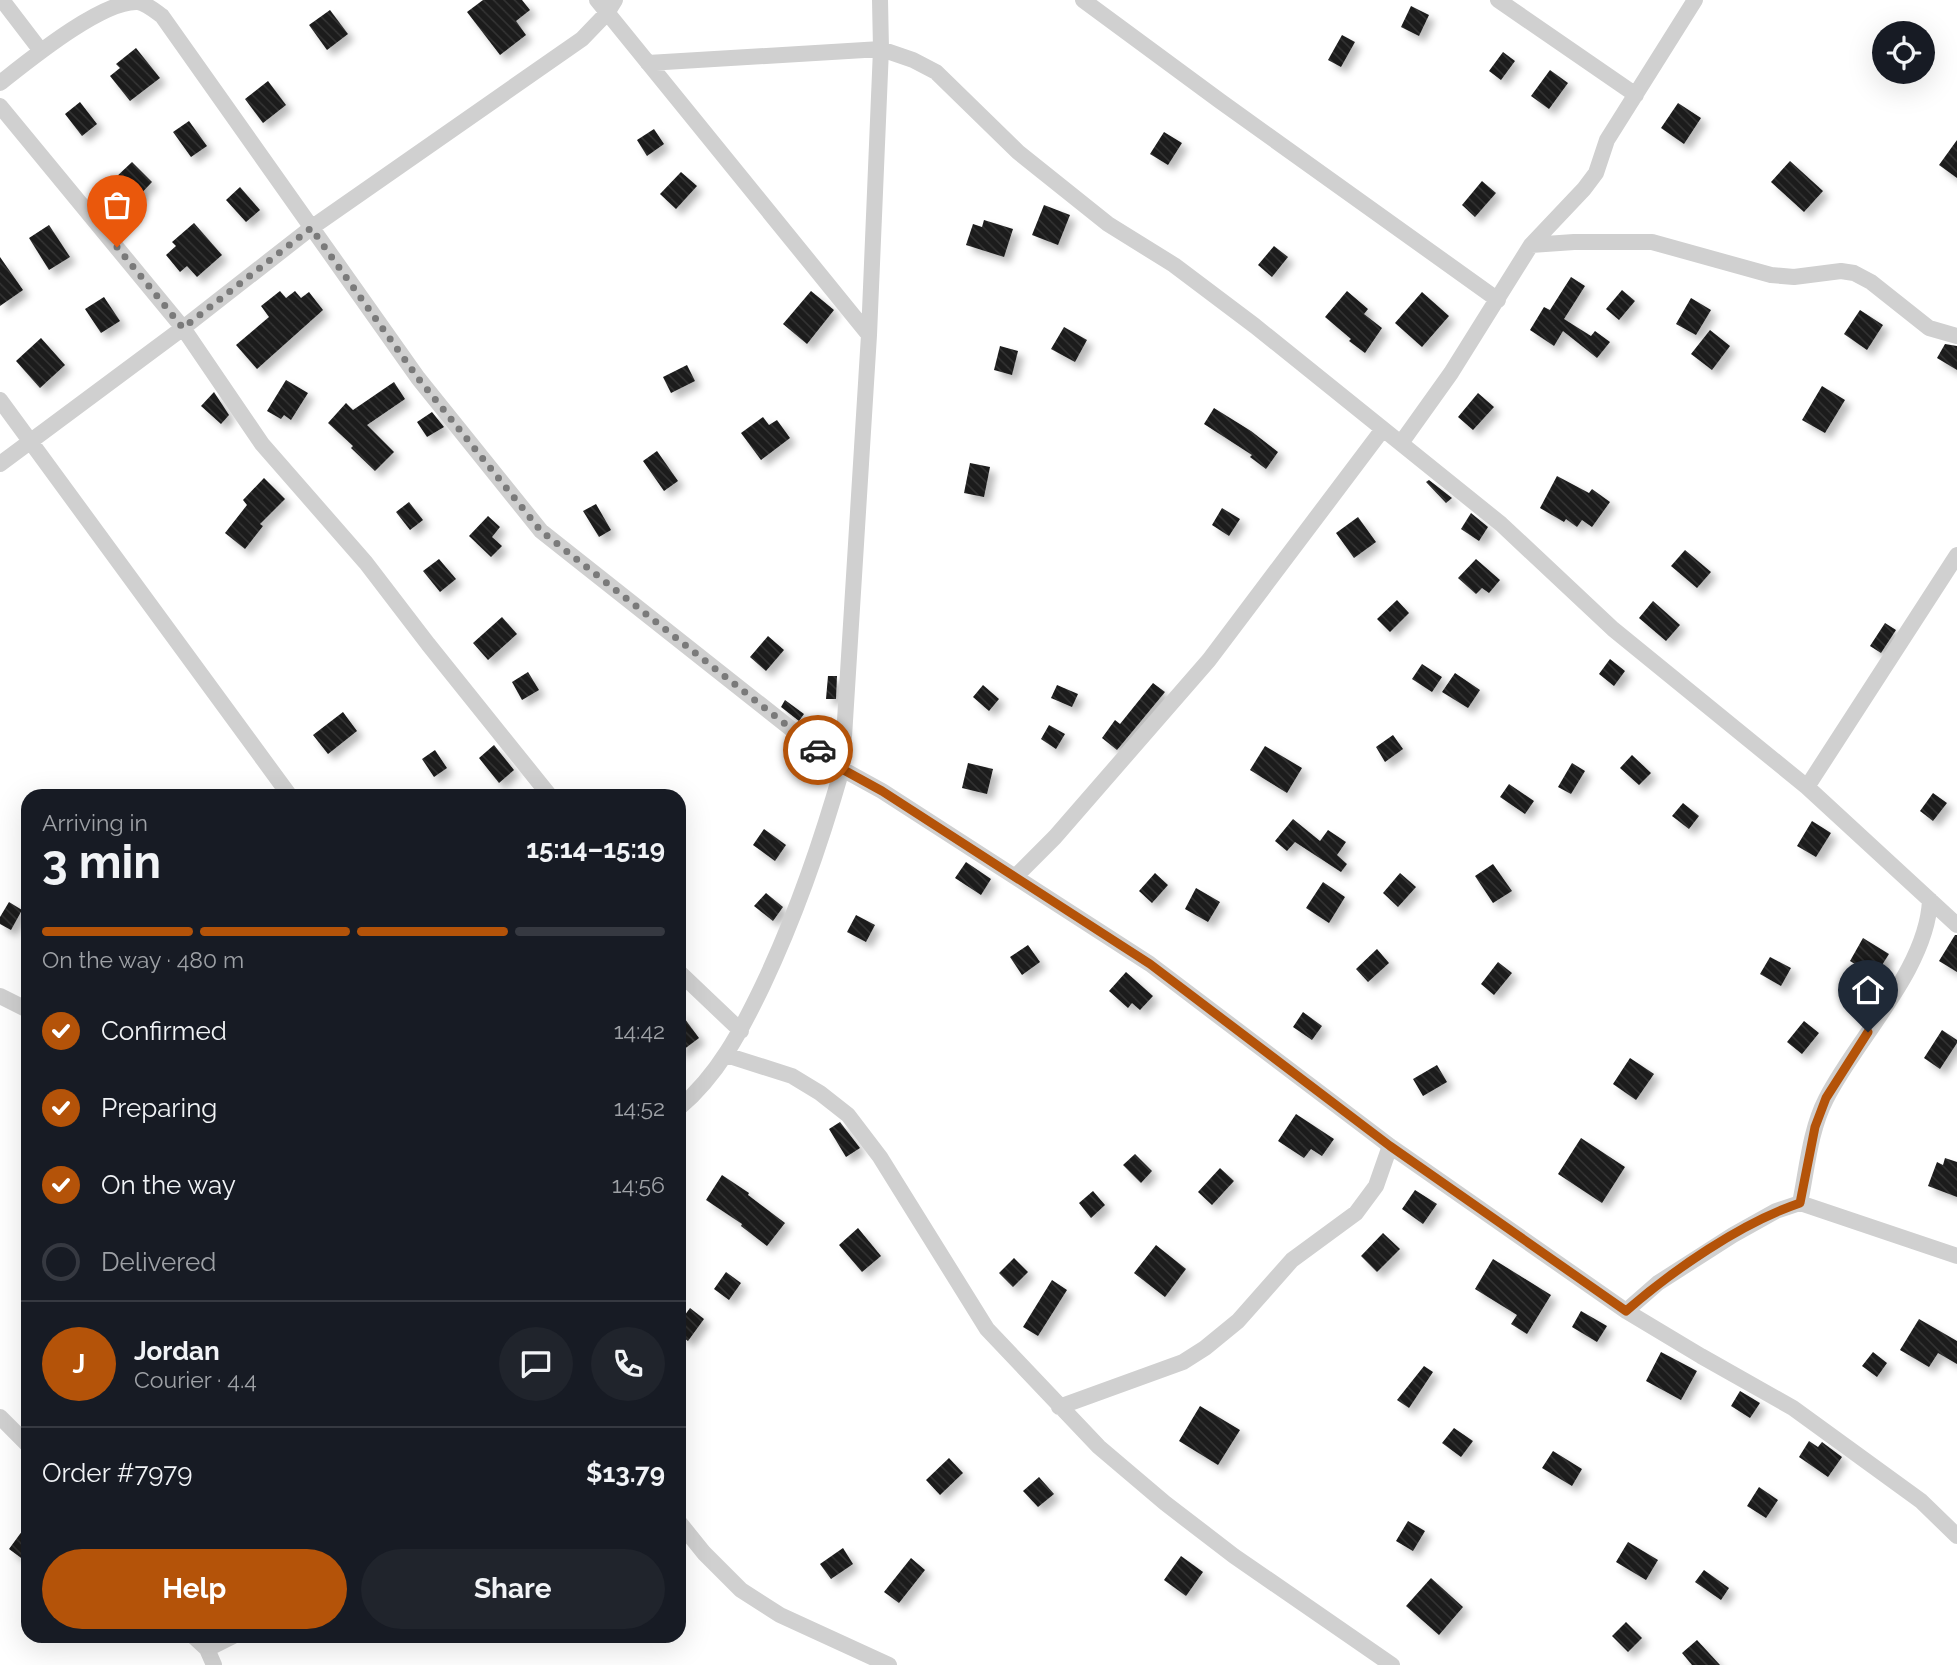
<!DOCTYPE html>
<html lang="en">
<head>
<meta charset="utf-8">
<style>
  body { margin:0; font-family:Raleway,sans-serif; background:#20242c; color:#f1f3f6; height:100vh; display:flex; flex-direction:column; font-size:26px; white-space:nowrap }
  * { box-sizing:border-box; margin:0 }
  p { font-size:23px; color:#9ea1a6 }
  .icon { flex:none; width:38px; height:38px; fill:none; stroke:currentColor; stroke-width:2; stroke-linecap:round; stroke-linejoin:round }
  .map { position:relative; flex:1; overflow:hidden }
  .panel { position:absolute; left:21px; top:789px; width:665px; height:854px; display:flex; flex-direction:column; background:#171b24; border-radius:21px; box-shadow:0 7px 28px #0002 }
  .panel>* { flex:none }
  .buttons { position:absolute; left:1872px; top:21px; display:grid; gap:14px }
  .buttons a { display:grid; place-items:center; width:63px; height:63px; border-radius:50%; background:#171b24; box-shadow:0 7px 28px #0002; font-size:35px }
  .pin { position:absolute; display:grid; place-items:center; width:60px; height:60px; color:#fff; margin:-72px -30px; border-radius:50% 50% 50% 0; rotate:-45deg; box-shadow:0 0 7px #0007 }
  .pin .icon { rotate:45deg }
  .courier { position:absolute; display:grid; place-items:center; width:70px; height:70px; margin:-35px; border:5px solid #b45309; border-radius:50%; background:#fff; color:#222; box-shadow:0 2px 9px #0007 }
  .headline em { font-style:normal; font-weight:700 }
  .headline div { display:flex; flex-direction:column-reverse }
  .headline { display:flex; align-items:center; justify-content:space-between; height:119px; padding:0 21px }
  h1 { font-size:46px; font-weight:700; line-height:52px }
  .bar { display:grid; grid-template-columns:repeat(4,1fr); gap:10px 7px; align-content:center; height:84px; padding:0 21px }
  .bar i { height:9px; border-radius:5px; background:#363941 }
  .bar .active { background:#b45309 }
  .bar p { grid-column:span 4 }
  .line { display:flex; align-items:center; gap:18px; padding:0 21px; border-top:2px solid #363941 }
  .line div { flex:1 }
  .round { display:grid; place-items:center; flex:none; width:74px; height:74px; border-radius:37px; background:#20242c }
  ol { padding:0 21px; list-style:none }
  li { display:flex; align-items:center; gap:21px; height:77px }
  li p { margin-inline-start:auto }
  li .icon { padding:7px; border-radius:50%; background:#b45309; color:#fff; stroke-width:4 }
  li:last-child { color:#9ea1a6 }
  li i { width:38px; height:38px; border:4px solid #363941; border-radius:50% }
  .button { display:flex; gap:14px; margin-top:auto; padding:14px 21px }
  .button a { flex:1; height:80px; border-radius:42px; background:#b45309; color:#fff; font-size:28px; font-weight:700; line-height:80px; text-align:center }
  .button a+a { background:#20242c; color:#f1f3f6 }
  .map>svg:first-child { display:block }
  .building { fill:url(#building-back-hatch); filter:url(#shadow) }
  .lines { fill:none; stroke-linecap:round; stroke-linejoin:round }
  .minor { stroke:#d0d0d0; stroke-width:16 }
  .done { stroke:#7a7a7a; stroke-width:7; stroke-dasharray:0 12.6 }
  .route { stroke:#b45309; stroke-width:9 }
</style>
</head>
<body>
<div class="map">
<svg width="1957" height="1665" viewBox="0 0 1957 1665">
  <defs>
    <pattern id="building-back-hatch" width="6" height="6" patternUnits="userSpaceOnUse" patternTransform="scale(1.75)"><rect width="6" height="6" fill="#1a1a1a"/><path d="M-1 5l2 2M0 0l6 6M5-1l2 2" fill="none" stroke="#333"/></pattern>
    <filter id="shadow"><feDropShadow dx="6" dy="6" stdDeviation="3.5" flood-color="#0004"/></filter>
  </defs>
  <rect width="100%" height="100%" fill="#fff"/>
  <path class="building" d="M 483,0 L 522,0 L 530,10 L 516,21 L 526,35 L 500,55 L 467,12 Z
    M 1411,6 L 1429,15 L 1419,36 L 1401,27 Z
    M 330,10 L 348,34 L 327,50 L 309,25 Z
    M 1342,35 L 1355,42 L 1341,67 L 1328,60 Z
    M 136,48 L 160,78 L 130,101 L 110,76 L 120,68 L 116,64 Z
    M 1503,52 L 1515,61 L 1501,80 L 1489,71 Z
    M 1550,70 L 1568,83 L 1549,109 L 1531,96 Z
    M 268,81 L 286,105 L 263,123 L 245,99 Z
    M 80,102 L 97,124 L 82,136 L 65,114 Z
    M 1678,103 L 1701,118 L 1684,144 L 1661,128 Z
    M 189,121 L 207,146 L 191,157 L 173,132 Z
    M 654,129 L 664,144 L 647,156 L 637,140 Z
    M 1164,132 L 1182,143 L 1168,165 L 1150,154 Z
    M 1957,140 L 1957,178 L 1939,165 Z
    M 1790,161 L 1823,191 L 1804,212 L 1771,182 Z
    M 132,162 L 152,182 L 135,200 L 114,179 Z
    M 681,172 L 697,186 L 676,209 L 660,194 Z
    M 1482,181 L 1496,193 L 1475,217 L 1462,205 Z
    M 240,187 L 260,210 L 246,222 L 226,200 Z
    M 1044,205 L 1070,215 L 1058,245 L 1032,235 Z
    M 984,220 L 1013,229 L 1004,257 L 966,245 L 973,224 L 982,227 Z
    M 194,223 L 222,255 L 197,277 L 187,266 L 180,272 L 166,255 L 176,246 L 172,242 Z
    M 49,225 L 70,257 L 49,270 L 29,238 Z
    M 1274,246 L 1288,257 L 1272,277 L 1258,265 Z
    M 0,257 L 23,290 L 0,306 Z
    M 1571,277 L 1585,286 L 1564,319 L 1591,336 L 1595,331 L 1610,342 L 1597,358 L 1563,331 L 1554,346 L 1530,330 L 1544,307 L 1550,310 Z
    M 1622,290 L 1635,301 L 1619,320 L 1606,309 Z
    M 280,291 L 286,298 L 295,291 L 301,298 L 309,292 L 323,310 L 257,369 L 236,345 L 269,317 L 261,306 Z
    M 811,291 L 834,310 L 807,344 L 783,324 Z
    M 1347,291 L 1368,309 L 1364,314 L 1382,328 L 1365,353 L 1349,341 L 1351,339 L 1325,317 Z
    M 1422,292 L 1449,316 L 1422,347 L 1395,323 Z
    M 104,297 L 120,321 L 101,333 L 85,309 Z
    M 1691,298 L 1711,310 L 1696,335 L 1676,324 Z
    M 1860,310 L 1883,325 L 1867,350 L 1844,334 Z
    M 1064,327 L 1087,340 L 1075,362 L 1051,349 Z
    M 1710,330 L 1730,346 L 1712,370 L 1691,354 Z
    M 41,338 L 65,365 L 40,388 L 16,361 Z
    M 1945,344 L 1957,346 L 1957,370 L 1937,358 Z
    M 1000,346 L 1018,351 L 1012,375 L 994,370 Z
    M 687,365 L 695,381 L 671,393 L 663,377 Z
    M 286,380 L 308,393 L 291,420 L 284,415 L 281,419 L 267,411 Z
    M 394,382 L 405,399 L 367,425 L 394,452 L 375,471 L 351,448 L 353,446 L 328,423 L 346,403 L 353,410 Z
    M 1822,386 L 1845,400 L 1825,433 L 1802,420 Z
    M 214,392 L 229,415 L 221,424 L 201,406 Z
    M 1478,393 L 1494,407 L 1473,430 L 1458,417 Z
    M 1214,408 L 1251,431 L 1278,452 L 1266,469 L 1250,457 L 1252,455 L 1204,424 Z
    M 432,412 L 444,427 L 427,437 L 417,422 Z
    M 763,417 L 769,425 L 777,420 L 790,438 L 761,460 L 741,433 Z
    M 657,451 L 678,481 L 664,491 L 643,461 Z
    M 970,463 L 990,467 L 984,497 L 964,493 Z
    M 1557,476 L 1589,493 L 1592,489 L 1610,502 L 1592,527 L 1582,520 L 1577,527 L 1566,519 L 1564,522 L 1540,508 Z
    M 264,478 L 285,499 L 260,524 L 263,526 L 245,549 L 225,533 L 247,505 L 243,500 Z
    M 1429,480 L 1452,498 L 1446,503 L 1426,482 Z
    M 409,502 L 423,520 L 410,530 L 396,512 Z
    M 596,504 L 611,530 L 599,537 L 583,511 Z
    M 1222,508 L 1240,519 L 1229,536 L 1212,525 Z
    M 1471,513 L 1488,527 L 1479,541 L 1461,529 Z
    M 488,516 L 500,527 L 492,537 L 502,546 L 491,557 L 469,536 Z
    M 1358,517 L 1376,542 L 1354,558 L 1336,533 Z
    M 1685,550 L 1711,572 L 1697,588 L 1671,566 Z
    M 439,559 L 456,579 L 440,592 L 423,571 Z
    M 1476,559 L 1500,580 L 1489,593 L 1482,588 L 1476,594 L 1458,578 Z
    M 1397,600 L 1409,613 L 1390,632 L 1377,619 Z
    M 1653,601 L 1680,625 L 1666,641 L 1639,618 Z
    M 502,617 L 517,634 L 488,660 L 473,643 Z
    M 1885,623 L 1896,630 L 1881,653 L 1870,646 Z
    M 768,636 L 784,650 L 766,671 L 750,657 Z
    M 1610,659 L 1625,671 L 1614,686 L 1599,674 Z
    M 1422,664 L 1442,677 L 1432,692 L 1412,679 Z
    M 528,672 L 539,690 L 522,700 L 512,682 Z
    M 1455,673 L 1480,690 L 1468,708 L 1442,692 Z
    M 828,676 L 837,676 L 836,699 L 826,699 Z
    M 1153,683 L 1165,692 L 1117,750 L 1102,738 L 1115,720 L 1120,724 Z
    M 983,685 L 999,699 L 989,711 L 973,697 Z
    M 1057,685 L 1078,694 L 1072,707 L 1051,698 Z
    M 785,700 L 804,714 L 799,721 L 781,707 Z
    M 343,712 L 357,731 L 328,754 L 313,735 Z
    M 1049,725 L 1065,734 L 1056,749 L 1041,739 Z
    M 1393,735 L 1403,749 L 1385,762 L 1376,747 Z
    M 494,745 L 514,770 L 499,783 L 479,758 Z
    M 1265,746 L 1302,768 L 1287,793 L 1250,770 Z
    M 435,750 L 447,768 L 434,777 L 422,759 Z
    M 1632,755 L 1651,773 L 1639,785 L 1620,768 Z
    M 968,763 L 993,769 L 987,794 L 962,788 Z
    M 1572,763 L 1585,771 L 1571,794 L 1558,787 Z
    M 1509,784 L 1534,801 L 1525,814 L 1500,797 Z
    M 1933,793 L 1947,803 L 1933,821 L 1920,811 Z
    M 1683,803 L 1699,816 L 1689,829 L 1672,816 Z
    M 1293,819 L 1320,841 L 1328,830 L 1346,842 L 1337,855 L 1347,864 L 1341,872 L 1295,842 L 1287,851 L 1275,841 Z
    M 1812,821 L 1831,833 L 1816,857 L 1797,846 Z
    M 764,829 L 786,845 L 775,861 L 753,845 Z
    M 966,862 L 991,879 L 981,895 L 955,878 Z
    M 1493,864 L 1512,891 L 1493,903 L 1475,876 Z
    M 1155,873 L 1168,885 L 1152,903 L 1139,891 Z
    M 1400,873 L 1416,887 L 1398,907 L 1383,893 Z
    M 1323,882 L 1345,897 L 1329,923 L 1306,908 Z
    M 1196,888 L 1220,902 L 1208,922 L 1185,909 Z
    M 766,893 L 783,907 L 773,921 L 754,906 Z
    M 9,902 L 22,910 L 11,930 L 0,924 L 0,917 Z
    M 856,915 L 875,925 L 866,942 L 847,932 Z
    M 1955,935 L 1957,935 L 1957,972 L 1939,961 Z
    M 1863,938 L 1889,954 L 1875,976 L 1850,961 Z
    M 1028,945 L 1040,962 L 1022,975 L 1010,957 Z
    M 1377,949 L 1389,963 L 1368,982 L 1356,969 Z
    M 1770,957 L 1791,968 L 1781,986 L 1760,974 Z
    M 1498,962 L 1512,973 L 1494,995 L 1481,984 Z
    M 1126,972 L 1153,996 L 1140,1010 L 1132,1003 L 1128,1008 L 1109,991 Z
    M 679,1011 L 699,1038 L 679,1053 Z
    M 1303,1012 L 1322,1026 L 1312,1040 L 1293,1027 Z
    M 1804,1021 L 1819,1033 L 1802,1054 L 1787,1042 Z
    M 1942,1030 L 1957,1040 L 1957,1043 L 1940,1069 L 1924,1058 Z
    M 1630,1058 L 1654,1074 L 1636,1100 L 1613,1084 Z
    M 1437,1065 L 1447,1082 L 1423,1096 L 1413,1079 Z
    M 1296,1114 L 1334,1139 L 1322,1156 L 1311,1149 L 1304,1158 L 1278,1141 Z
    M 840,1122 L 860,1148 L 846,1157 L 829,1129 Z
    M 1581,1138 L 1625,1167 L 1602,1203 L 1558,1174 Z
    M 1135,1154 L 1152,1171 L 1141,1183 L 1123,1165 Z
    M 1945,1158 L 1957,1162 L 1957,1197 L 1928,1186 L 1937,1162 L 1943,1165 Z
    M 1220,1168 L 1234,1181 L 1212,1205 L 1198,1192 Z
    M 722,1175 L 749,1193 L 748,1195 L 785,1223 L 767,1246 L 741,1226 L 742,1224 L 706,1200 Z
    M 1415,1190 L 1437,1204 L 1423,1224 L 1402,1209 Z
    M 1093,1191 L 1105,1205 L 1091,1218 L 1079,1203 Z
    M 858,1228 L 881,1256 L 862,1272 L 839,1245 Z
    M 1383,1233 L 1400,1249 L 1377,1272 L 1361,1256 Z
    M 1156,1245 L 1186,1269 L 1165,1297 L 1134,1273 Z
    M 1014,1258 L 1028,1272 L 1013,1287 L 999,1273 Z
    M 1493,1259 L 1551,1295 L 1527,1334 L 1511,1324 L 1517,1315 L 1475,1289 Z
    M 726,1272 L 741,1283 L 729,1300 L 714,1289 Z
    M 1052,1280 L 1067,1290 L 1038,1336 L 1023,1327 Z
    M 690,1308 L 704,1319 L 688,1341 L 679,1334 L 679,1323 Z
    M 1581,1311 L 1607,1326 L 1597,1342 L 1572,1327 Z
    M 1919,1319 L 1957,1341 L 1957,1364 L 1938,1353 L 1929,1367 L 1900,1350 Z
    M 1661,1352 L 1697,1371 L 1681,1400 L 1646,1381 Z
    M 1873,1352 L 1887,1363 L 1877,1377 L 1862,1366 Z
    M 1424,1366 L 1433,1372 L 1409,1408 L 1397,1400 Z
    M 1740,1391 L 1760,1403 L 1750,1418 L 1731,1406 Z
    M 1200,1406 L 1240,1430 L 1218,1465 L 1179,1441 Z
    M 1454,1428 L 1473,1441 L 1461,1457 L 1442,1443 Z
    M 1809,1441 L 1818,1447 L 1822,1442 L 1842,1457 L 1828,1477 L 1799,1457 Z
    M 1553,1451 L 1582,1469 L 1572,1486 L 1542,1468 Z
    M 949,1458 L 963,1473 L 940,1495 L 926,1480 Z
    M 1039,1477 L 1054,1494 L 1038,1507 L 1023,1491 Z
    M 1759,1487 L 1778,1500 L 1766,1518 L 1747,1506 Z
    M 1408,1521 L 1425,1531 L 1413,1551 L 1396,1541 Z
    M 28,1523 L 28,1563 L 9,1549 Z
    M 1628,1542 L 1658,1560 L 1646,1580 L 1616,1562 Z
    M 843,1548 L 853,1564 L 831,1579 L 820,1564 Z
    M 1181,1556 L 1203,1572 L 1186,1596 L 1164,1580 Z
    M 911,1558 L 925,1570 L 899,1603 L 884,1592 Z
    M 1704,1570 L 1729,1588 L 1721,1600 L 1695,1582 Z
    M 1431,1578 L 1463,1607 L 1439,1635 L 1406,1606 Z
    M 1626,1622 L 1642,1638 L 1628,1652 L 1612,1636 Z
    M 1697,1640 L 1720,1665 L 1692,1665 L 1682,1653 Z"/>
  <g class="lines">
    <path class="minor" d="M 2,0 L 41,51
      M 597,0 L 869,335
      M 1083,0 L 1220,101 L 1498,300
      M 1498,0 L 1636,95
      M 648,63 L 881,49 L 913,60 L 936,72 L 1018,152 L 1108,224 L 1174,265 L 1255,326 L 1501,524 L 1613,629 L 1807,787 L 1957,925
      M 0,83 C 28,61 102,0 138,2 C 147,4 155,11 162,16 L 418,378 L 541,531 L 842,769 L 882,791 L 1150,964 L 1390,1146 L 1626,1311 L 1701,1356 L 1793,1408 L 1921,1501 L 1957,1536
      M 0,106 L 183,328 L 262,444 L 366,563 L 428,644 L 550,796
      M 1531,245 L 1574,242 L 1652,242 L 1771,275 L 1794,277 L 1841,271 L 1854,273 L 1871,282 L 1929,328 L 1957,336
      M 0,400 L 290,796
      M 1401,443 L 1451,373 L 1531,245 L 1584,189 L 1596,173 L 1607,140 L 1695,0
      M 0,464 L 183,328 L 311,228 L 582,39 L 607,13 L 615,0
      M 1807,787 L 1957,555
      M 1016,876 L 1055,837 L 1209,660 L 1383,429
      M 679,972 L 741,1031
      M 0,996 L 28,1010
      M 726,1055 L 792,1076 L 820,1093 L 848,1115 L 880,1157 L 987,1329 L 1099,1447 L 1165,1503 L 1234,1556 L 1392,1665
      M 679,1108 C 718,1075 741,1031 763,985 C 796,915 821,843 842,769 L 869,335 L 881,49 L 880,0
      M 1800,1203 C 1807,1169 1810,1130 1826,1099 C 1857,1038 1927,969 1930,900
      M 1626,1311 L 1658,1283 L 1733,1235 L 1776,1211 L 1800,1203 L 1957,1256
      M 1059,1407 L 1183,1362 L 1205,1348 L 1238,1321 L 1292,1260 L 1356,1213 L 1376,1186 L 1390,1146
      M 0,1417 L 28,1445
      M 679,1522 L 704,1553 L 741,1590 L 780,1615 L 889,1665
      M 193,1636 L 207,1649 L 214,1665
      M 207,1649 L 233,1636"/>
  </g>
  <g class="lines">
    <path class="done" d="M 117,247 L 183,328 L 311,228 L 418,378 L 541,531 L 818,750"/>
    <path class="route" d="M 818,750 L 842,769 L 882,791 L 1150,964 L 1390,1146 L 1626,1311 C 1673,1270 1741,1223 1800,1203 L 1815,1127 L 1826,1098 L 1868,1032"/>
  </g>
</svg>
<div class="buttons">
<a><svg class="icon" aria-label="locate" viewBox="0 0 24 24"><circle cx="12" cy="12" r="6"/><path d="M12 2v4M12 18v4M2 12h4M18 12h4"/></svg></a>
</div>
<div class="pin" style="left:117px;top:247px;background:#ea580c"><svg class="icon" aria-label="bag" viewBox="0 0 24 24"><path d="M5 8h14l-1 12H6zM9 8a3 3 0 0 1 6 0"/></svg></div>
<div class="pin" style="left:1868px;top:1032px;background:#1f2937"><svg class="icon" aria-label="home" viewBox="0 0 24 24"><path d="M3 11l9-7 9 7M6 9v11h12V9"/></svg></div>
<div class="courier" style="left:818px;top:750px"><svg class="icon" aria-label="car" viewBox="0 0 24 24"><path d="M5 17H2v-5l4-1 3-4h7l3 4 3 1v5h-3M9 17h6M6 11h13"/><circle cx="7" cy="17" r="2"/><circle cx="17" cy="17" r="2"/></svg></div>
<section class="panel">
<div class="headline"><div><h1>3 min</h1><p>Arriving in</p></div><em>15:14–15:19</em></div>
<div class="bar"><i class="active"></i><i class="active"></i><i class="active"></i><i></i><p>On the way · 480 m</p></div>
<ol>
<li><svg class="icon" aria-label="check" viewBox="0 0 24 24"><path d="M5 12l5 5 9-10"/></svg>Confirmed<p>14:42</p></li>
<li><svg class="icon" aria-label="check" viewBox="0 0 24 24"><path d="M5 12l5 5 9-10"/></svg>Preparing<p>14:52</p></li>
<li><svg class="icon" aria-label="check" viewBox="0 0 24 24"><path d="M5 12l5 5 9-10"/></svg>On the way<p>14:56</p></li>
<li><i></i>Delivered</li>
</ol>
<div class="line" style="height:126px"><b class="round" style="background:#b45309;color:#fff">J</b><div><b>Jordan</b><p>Courier · 4.4</p></div><a class="round"><svg class="icon" aria-label="chat" viewBox="0 0 24 24"><path d="M4 5h16v11H9l-5 4z"/></svg></a><a class="round"><svg class="icon" aria-label="phone" viewBox="0 0 24 24"><path d="M5 4h4l2 5-3 2q2 4 5 5l2-3 5 2v4C11 20 4 13 5 4z"/></svg></a></div>
<div class="line" style="height:91px"><div>Order #7979</div><b>$13.79</b></div>
<div class="button"><a>Help</a><a>Share</a></div>
</section>
</div>
</body>
</html>
